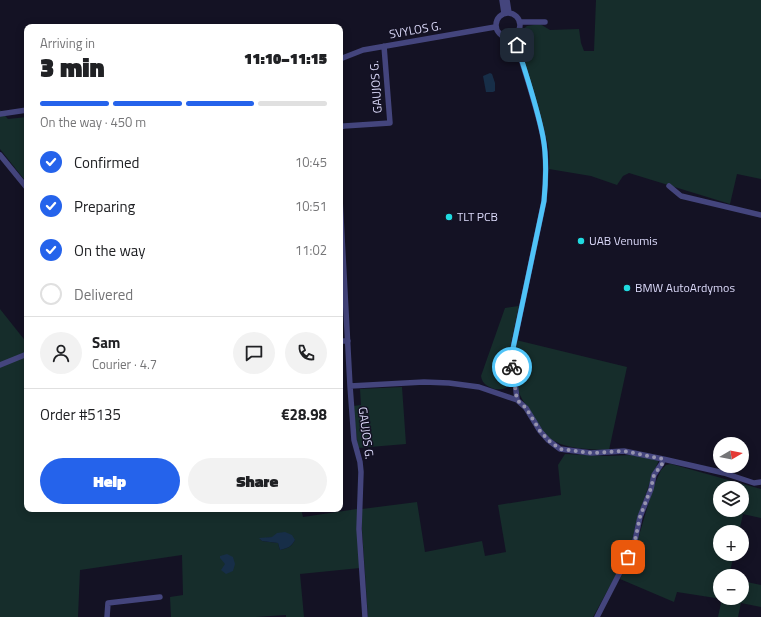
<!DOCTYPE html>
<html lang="en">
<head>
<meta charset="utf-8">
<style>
  body { margin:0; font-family:"Titillium Web",sans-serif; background:#f2f2f2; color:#202124; height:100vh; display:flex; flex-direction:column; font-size:15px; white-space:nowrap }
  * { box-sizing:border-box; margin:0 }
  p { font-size:13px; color:#757577 }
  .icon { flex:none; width:22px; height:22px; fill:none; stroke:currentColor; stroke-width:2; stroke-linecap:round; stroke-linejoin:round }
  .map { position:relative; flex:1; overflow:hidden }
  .sheet { position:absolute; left:24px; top:24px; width:319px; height:488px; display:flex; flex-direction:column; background:#fff; border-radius:8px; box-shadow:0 2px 10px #0003 }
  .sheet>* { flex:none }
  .needle { width:26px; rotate:80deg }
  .controls { position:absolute; left:713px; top:437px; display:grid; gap:8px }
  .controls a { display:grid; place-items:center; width:36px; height:36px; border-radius:50%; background:#fff; box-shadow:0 2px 10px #0003; font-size:20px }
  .pin { position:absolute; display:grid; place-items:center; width:34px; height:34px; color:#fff; margin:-17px; border-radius:8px; box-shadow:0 2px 6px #0006 }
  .courier { position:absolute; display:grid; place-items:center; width:40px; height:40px; margin:-20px; border:3px solid #4fc3f7; border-radius:50%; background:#fff; color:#222; box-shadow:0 1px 5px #0007 }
  .headline em { font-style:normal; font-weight:800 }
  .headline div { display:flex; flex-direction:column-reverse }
  .headline { display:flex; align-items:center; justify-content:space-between; height:68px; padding:0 16px }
  h1 { font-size:26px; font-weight:800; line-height:30px }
  .bar { display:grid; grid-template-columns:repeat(4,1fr); gap:6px 4px; align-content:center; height:48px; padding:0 16px }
  .bar i { height:5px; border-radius:3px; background:#e0e0e0 }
  .bar .on { background:#2563eb }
  .bar p { grid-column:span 4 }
  .line { display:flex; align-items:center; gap:10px; padding:0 16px; border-top:1px solid #e0e0e0 }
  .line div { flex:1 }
  .round { display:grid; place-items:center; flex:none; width:42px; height:42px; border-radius:21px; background:#f2f2f2 }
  ol { padding:0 16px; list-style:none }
  li { display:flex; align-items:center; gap:12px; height:44px }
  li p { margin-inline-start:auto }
  li .icon { padding:4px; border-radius:50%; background:#2563eb; color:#fff; stroke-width:4 }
  li:last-child { color:#757577 }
  li i { width:22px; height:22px; border:2px solid #e0e0e0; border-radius:50% }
  .cta { display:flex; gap:8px; margin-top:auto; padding:8px 16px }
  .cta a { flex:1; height:46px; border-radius:24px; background:#2563eb; color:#fff; font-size:16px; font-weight:800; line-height:46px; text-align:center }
  .cta a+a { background:#f2f2f2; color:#202124 }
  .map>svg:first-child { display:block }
  .green { fill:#162d2b; fill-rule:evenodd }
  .water { fill:#172e48 }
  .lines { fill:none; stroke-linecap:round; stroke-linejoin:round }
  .minor { stroke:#44457d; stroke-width:5.5 }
  .done { stroke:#9694af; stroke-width:4; stroke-dasharray:0 7.2 }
  .route { stroke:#4fc3f7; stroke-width:5 }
  .poi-dot { fill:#20dae0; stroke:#141224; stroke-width:1.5 }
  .labels { text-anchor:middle; stroke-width:3; stroke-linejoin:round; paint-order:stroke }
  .street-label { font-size:12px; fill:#dcdafa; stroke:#141224 }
  .poi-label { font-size:12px; fill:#dcdafa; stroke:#141224; text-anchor:start }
</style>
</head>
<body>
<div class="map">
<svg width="761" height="617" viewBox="0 0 761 617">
  <rect width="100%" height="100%" fill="#141224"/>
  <path class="green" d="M 596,0 L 761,0 L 761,179 L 737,174 L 730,204 L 629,173 L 623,176 L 617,185 L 591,176 L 549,169 C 550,155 549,144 544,132 L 518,38 L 523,29 L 527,26 L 540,24 L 550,30 L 579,29 L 581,43 L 584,51 L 594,51 Z
    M 0,110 L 8,119 L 27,117 L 27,183 L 0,149 Z
    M 519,306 L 509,353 L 510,382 L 506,388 C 497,392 482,387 481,376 L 505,308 Z
    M 0,309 L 27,343 L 27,509 L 301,509 L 303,517 L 357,509 L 360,568 L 300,574 L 304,617 L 286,617 L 286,615 L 256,617 L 171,617 L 170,597 L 183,595 L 182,555 L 80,570 L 78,617 L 0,617 ZM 272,537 L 295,540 C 291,547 288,548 280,550 L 278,543 L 262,541 L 260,539 Z
    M 516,340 L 627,367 L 609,450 C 591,449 571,450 554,441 C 544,436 539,425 533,416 C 529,409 523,402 520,395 C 512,379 514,357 516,340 Z
    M 402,387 L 406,444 L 358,448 L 353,406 L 361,405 L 360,389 Z
    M 565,454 L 607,456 L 632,455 L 659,460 L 652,476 L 636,523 L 632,541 L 627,555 L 593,617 L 368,617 L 362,530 L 362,509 L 417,502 L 425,552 L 482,541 L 485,556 L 506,552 L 498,505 L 561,495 L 558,465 Z
    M 671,464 L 761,489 L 761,518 L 743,514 L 739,532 L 720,532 L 720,554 L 734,554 L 729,576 L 720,576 L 720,598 L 742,598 L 742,581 L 761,585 L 761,607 L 741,603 L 738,617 L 718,617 L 722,599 L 677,592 L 674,602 L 620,579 L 638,539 L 653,488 L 661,470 L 666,465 ZM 720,488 L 742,488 L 742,510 L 720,510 Z"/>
  <path class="water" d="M 490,73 L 492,74 L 495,83 L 495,91 L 493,92 L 486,92 L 483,76 Z
    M 285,532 L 292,535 L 295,540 C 291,547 288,548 280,550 L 278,543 L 262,541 L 259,538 L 272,537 L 277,533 Z
    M 227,554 L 233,557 L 235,564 L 233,571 L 226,574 L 221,570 L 225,564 L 220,558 L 220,556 Z"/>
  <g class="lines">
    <path class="minor" d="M 502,0 L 504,13
      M 507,0 L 509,13
      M496 25a12 12 0 1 1 24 0a12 12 0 1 1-24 0Z
      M 520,22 L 545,22
      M 514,36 C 524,70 536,103 543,137 C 547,158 546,180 544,201 L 512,353 L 517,400
      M 340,59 L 363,50 L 495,27
      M 0,114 L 27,110
      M 340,127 L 344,126 L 390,123 L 384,46
      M 0,155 L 27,188
      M 669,186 L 681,196 L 761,215
      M 340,199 L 350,386 L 354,440 L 360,462 L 361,472 L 359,529 L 365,617
      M 340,341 L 348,341
      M 0,365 L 27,354
      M 350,386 L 424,382 L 449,383 L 479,387 L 517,400 L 526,408 L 540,431 L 548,440 L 560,449 L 591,453 L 624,451 L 663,459 L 724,473 L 754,483 L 761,482
      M 107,617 L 108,603 L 160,597
      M 597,617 L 634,545 L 640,517 L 651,489 L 654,475 L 662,463 L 663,459"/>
  </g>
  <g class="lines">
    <path class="done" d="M 512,367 L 517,400 L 526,408 L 540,431 L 548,440 L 560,449 L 591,453 L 624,451 L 663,459 L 662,464 L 654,475 L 651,488 L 640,517 L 634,545 L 628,557"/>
    <path class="route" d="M 512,367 L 512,353 L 544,201 C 546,180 547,158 543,137 C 537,106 526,75 517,45"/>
  </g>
  <g class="poi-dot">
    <circle cx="449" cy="217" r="4"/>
    <circle cx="581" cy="241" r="4"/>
    <circle cx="627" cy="288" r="4"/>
  </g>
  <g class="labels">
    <g class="street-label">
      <text transform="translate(415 30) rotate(-10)" y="4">SVYLOS G.</text>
      <text transform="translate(376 87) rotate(-94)" y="4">GAUJOS G.</text>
      <text transform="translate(366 433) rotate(82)" y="4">GAUJOS G.</text>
    </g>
    <g class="poi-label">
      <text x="457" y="221">TLT PCB</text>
      <text x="589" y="245">UAB Venumis</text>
      <text x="635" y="292">BMW AutoArdymos</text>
    </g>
  </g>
</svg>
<div class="controls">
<a><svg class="needle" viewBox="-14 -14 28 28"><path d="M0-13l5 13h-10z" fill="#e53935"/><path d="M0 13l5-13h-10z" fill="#757577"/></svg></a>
<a><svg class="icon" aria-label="layers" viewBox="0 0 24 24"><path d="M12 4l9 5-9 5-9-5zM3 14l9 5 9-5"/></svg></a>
<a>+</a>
<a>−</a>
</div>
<div class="pin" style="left:628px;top:557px;background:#ea580c"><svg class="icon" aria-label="bag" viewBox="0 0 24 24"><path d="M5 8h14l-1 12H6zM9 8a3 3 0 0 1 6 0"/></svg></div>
<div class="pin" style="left:517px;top:45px;background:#1f2937"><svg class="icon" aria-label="home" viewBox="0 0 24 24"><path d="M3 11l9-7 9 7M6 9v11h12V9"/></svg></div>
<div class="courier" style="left:512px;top:367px"><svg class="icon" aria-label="bike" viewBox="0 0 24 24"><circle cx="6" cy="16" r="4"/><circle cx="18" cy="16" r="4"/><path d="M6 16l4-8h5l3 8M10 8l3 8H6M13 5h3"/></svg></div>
<section class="sheet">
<div class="headline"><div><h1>3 min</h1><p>Arriving in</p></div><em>11:10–11:15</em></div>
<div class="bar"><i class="on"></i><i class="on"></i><i class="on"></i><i></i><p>On the way · 450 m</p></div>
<ol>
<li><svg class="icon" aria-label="check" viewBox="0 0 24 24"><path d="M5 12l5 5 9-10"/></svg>Confirmed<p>10:45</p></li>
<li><svg class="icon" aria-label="check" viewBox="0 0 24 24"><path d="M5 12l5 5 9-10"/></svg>Preparing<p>10:51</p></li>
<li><svg class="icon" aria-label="check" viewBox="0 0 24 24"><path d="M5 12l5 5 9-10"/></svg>On the way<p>11:02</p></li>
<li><i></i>Delivered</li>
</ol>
<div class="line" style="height:72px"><a class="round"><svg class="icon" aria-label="person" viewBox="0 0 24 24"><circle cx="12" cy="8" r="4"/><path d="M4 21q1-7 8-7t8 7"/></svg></a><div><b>Sam</b><p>Courier · 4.7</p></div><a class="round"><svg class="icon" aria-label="chat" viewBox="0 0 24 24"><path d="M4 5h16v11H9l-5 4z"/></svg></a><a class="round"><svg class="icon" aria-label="phone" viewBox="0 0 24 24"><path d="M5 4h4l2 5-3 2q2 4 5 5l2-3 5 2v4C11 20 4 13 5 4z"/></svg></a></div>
<div class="line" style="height:52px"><div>Order #5135</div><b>€28.98</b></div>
<div class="cta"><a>Help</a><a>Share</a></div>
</section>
</div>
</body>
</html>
